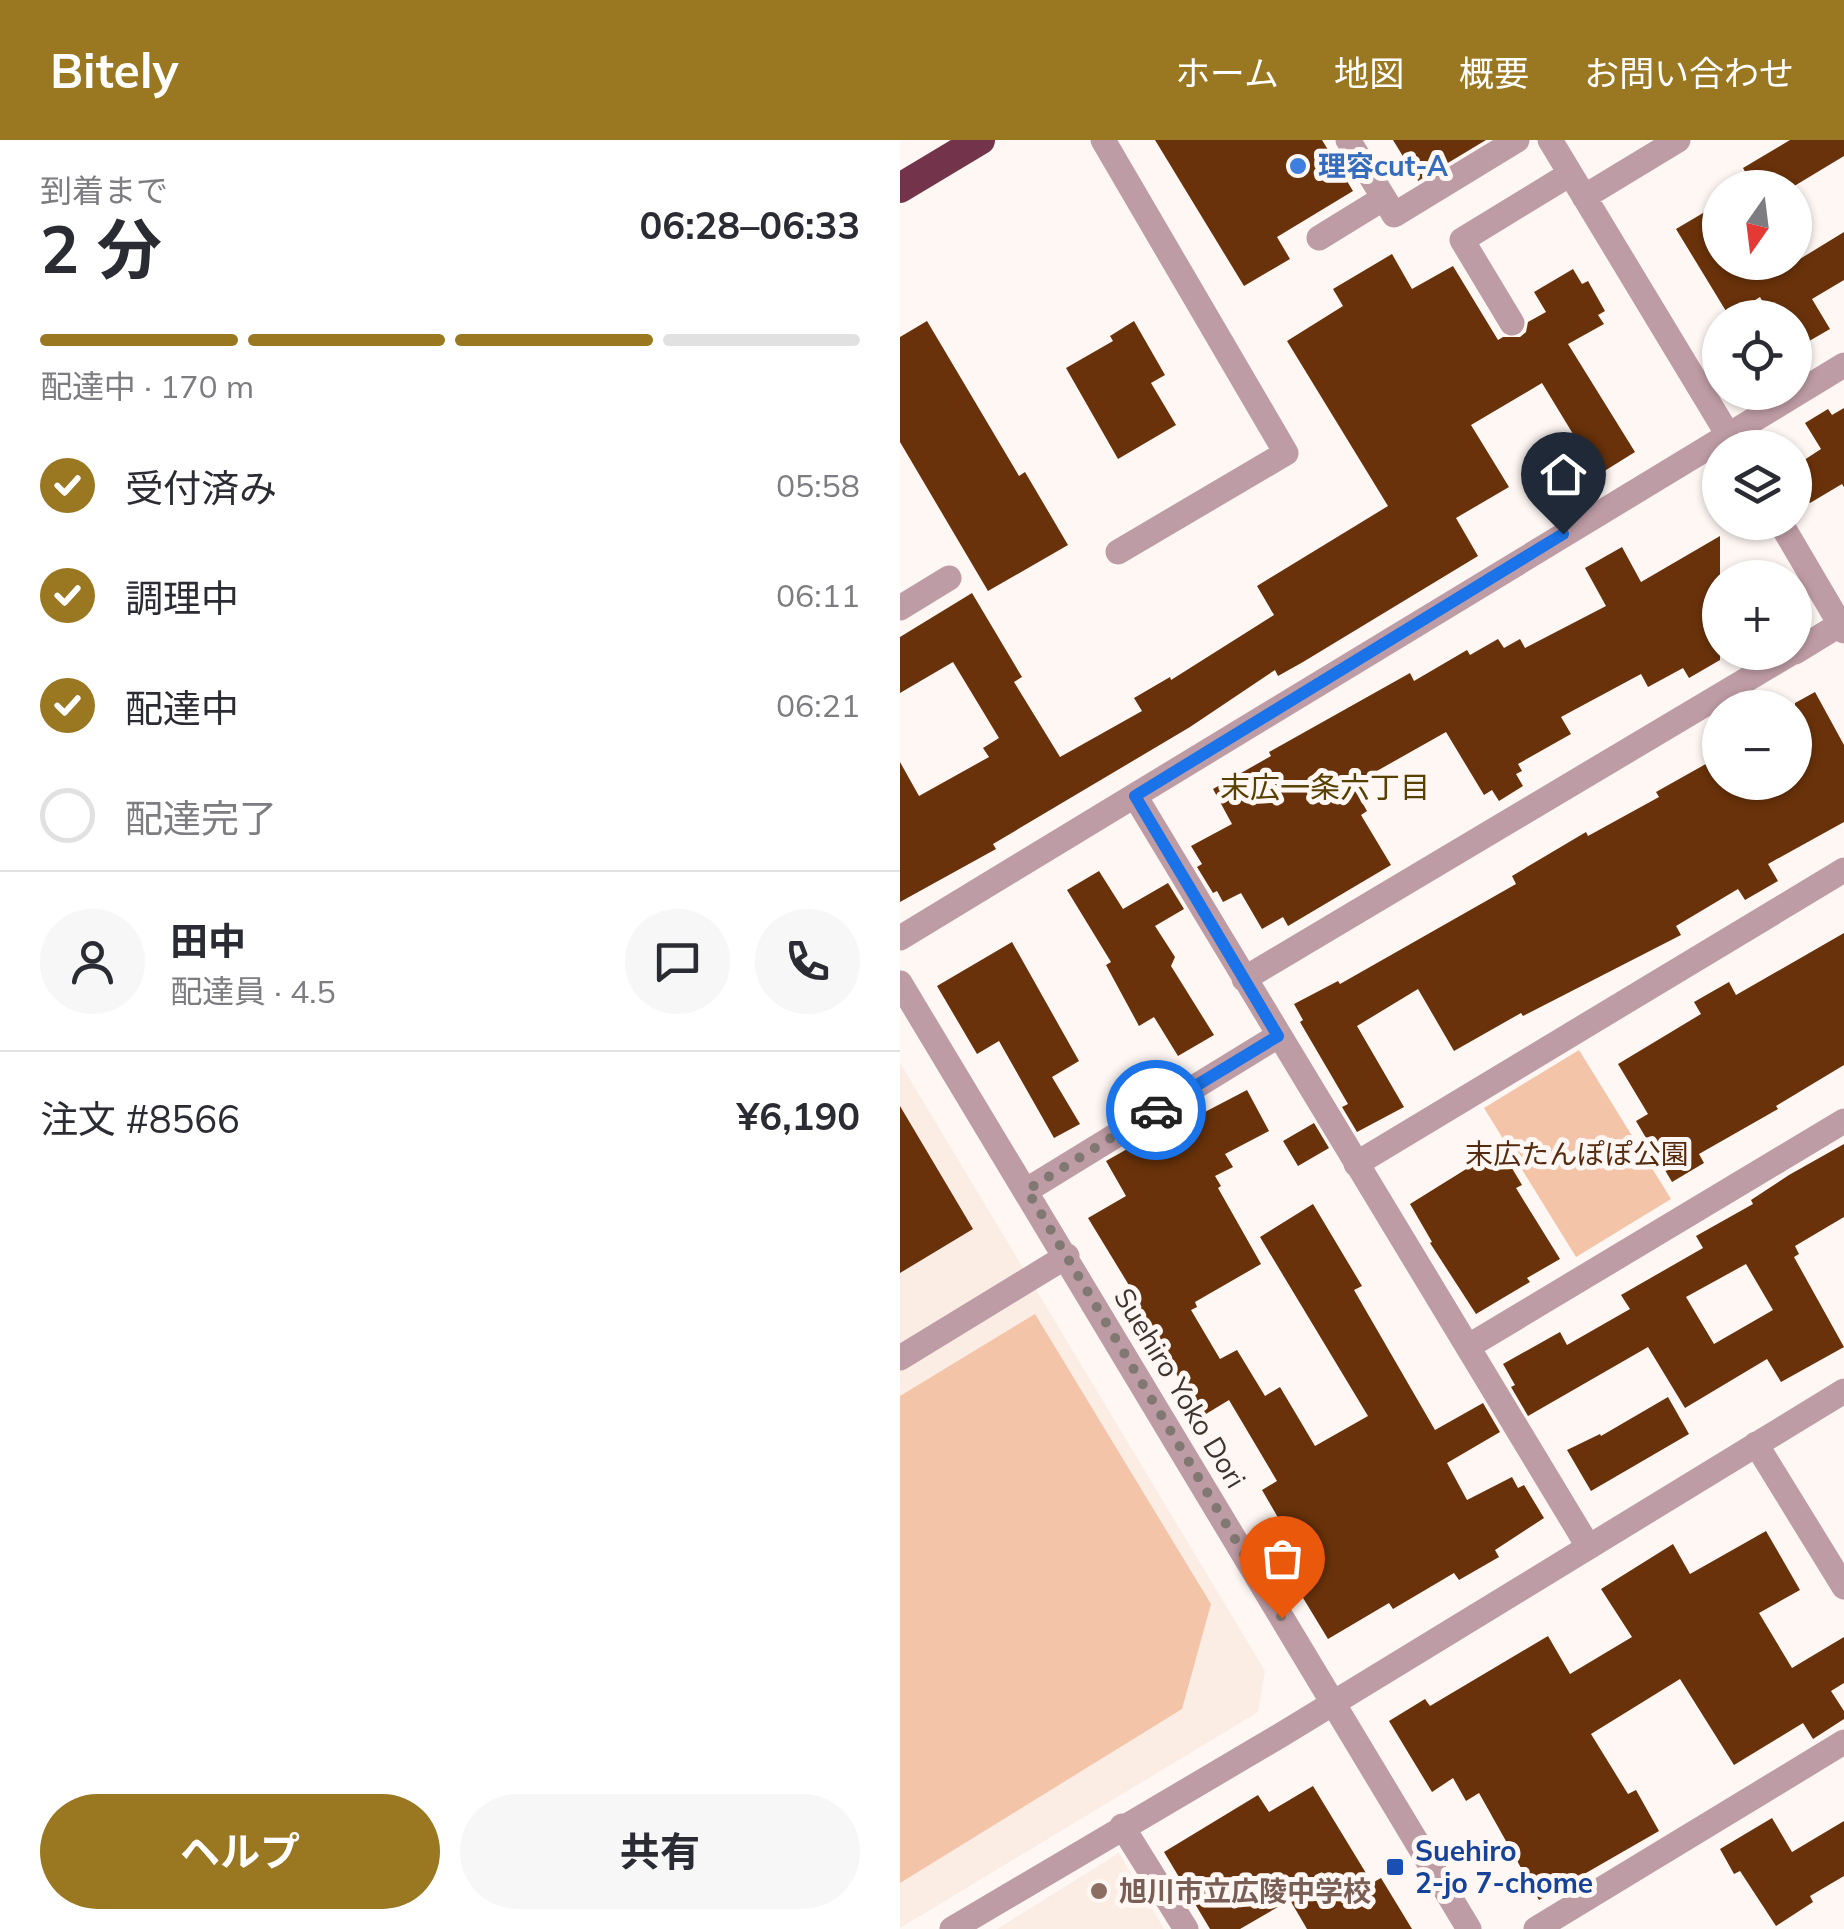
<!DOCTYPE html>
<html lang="ja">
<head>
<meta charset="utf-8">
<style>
  body { margin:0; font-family:Mulish,"Noto Sans JP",sans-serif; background:#f7f7f7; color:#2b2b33; height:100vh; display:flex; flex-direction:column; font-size:38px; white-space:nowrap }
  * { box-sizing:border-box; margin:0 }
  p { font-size:32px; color:#7c7c81 }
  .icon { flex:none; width:55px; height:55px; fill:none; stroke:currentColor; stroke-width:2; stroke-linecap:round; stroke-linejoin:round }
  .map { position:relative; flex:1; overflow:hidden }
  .panel { display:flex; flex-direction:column; background:#fff; width:900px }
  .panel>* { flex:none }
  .needle { width:65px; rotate:194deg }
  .controls { position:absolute; left:802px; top:30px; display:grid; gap:20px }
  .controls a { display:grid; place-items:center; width:110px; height:110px; border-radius:50%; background:#fff; box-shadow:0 2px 8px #0004; font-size:50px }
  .pin { position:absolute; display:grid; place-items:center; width:85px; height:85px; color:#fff; margin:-102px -42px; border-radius:50% 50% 50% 0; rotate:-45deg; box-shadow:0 0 10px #0007 }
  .pin .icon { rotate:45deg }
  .courier { position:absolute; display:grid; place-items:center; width:100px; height:100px; margin:-50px; border:8px solid #1a73e8; border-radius:50%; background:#fff; color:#222; box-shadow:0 2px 12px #0007 }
  .head em { font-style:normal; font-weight:700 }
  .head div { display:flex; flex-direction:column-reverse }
  .head { display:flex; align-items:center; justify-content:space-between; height:170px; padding:0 40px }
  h1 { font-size:65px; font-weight:700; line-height:75px }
  .bar { display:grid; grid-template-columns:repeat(4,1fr); gap:15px 10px; align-content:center; height:120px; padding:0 40px }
  .bar i { height:12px; border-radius:8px; background:#e1e1e2 }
  .bar .selected { background:#9a7721 }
  .bar p { grid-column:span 4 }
  .line { display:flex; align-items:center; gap:25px; padding:0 40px; border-top:2px solid #e1e1e2 }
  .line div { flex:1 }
  .round { display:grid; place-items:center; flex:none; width:105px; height:105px; border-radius:52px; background:#f7f7f7 }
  ol { padding:0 40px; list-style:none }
  li { display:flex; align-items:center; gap:30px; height:110px }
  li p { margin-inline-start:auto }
  li .icon { padding:10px; border-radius:50%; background:#9a7721; color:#fff; stroke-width:4 }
  li:last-child { color:#7c7c81 }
  li i { width:55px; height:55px; border:5px solid #e1e1e2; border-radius:50% }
  .button { display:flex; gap:20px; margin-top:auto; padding:20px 40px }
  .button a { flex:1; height:115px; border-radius:60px; background:#9a7721; color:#fff; font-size:40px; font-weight:700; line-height:115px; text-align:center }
  .button a+a { background:#f7f7f7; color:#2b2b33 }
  header { display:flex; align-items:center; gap:60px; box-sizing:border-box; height:140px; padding:0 50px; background:#9a7721; color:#fff }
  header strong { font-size:48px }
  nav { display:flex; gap:55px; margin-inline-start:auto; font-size:35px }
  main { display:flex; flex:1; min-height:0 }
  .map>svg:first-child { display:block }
  .built { fill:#fbece4 }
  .green { fill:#f4c4a9 }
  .building { fill:#69320a; fill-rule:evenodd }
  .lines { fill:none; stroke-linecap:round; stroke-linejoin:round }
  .minor { stroke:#be9ca5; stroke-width:25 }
  .highway { stroke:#73334a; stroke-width:30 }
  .done { stroke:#817873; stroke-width:10; stroke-dasharray:0 18 }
  .route { stroke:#1a73e8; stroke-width:12 }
  .shop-dot { fill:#3f7fe0; stroke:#fef7f4; stroke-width:4 }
  .transit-dot { fill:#1a4fb4; stroke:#fef7f4; stroke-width:4 }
  .education-dot { fill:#8d6e63; stroke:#fef7f4; stroke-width:4 }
  .labels { text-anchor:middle; stroke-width:10; stroke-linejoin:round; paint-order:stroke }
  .shop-label { font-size:28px; font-weight:bold; fill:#366cbe; stroke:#fef7f4; text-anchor:start }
  .park-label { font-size:28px; fill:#552a0f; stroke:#fef7f4 }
  .street-label { font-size:28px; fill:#3e332d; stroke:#fef7f4 }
  .transit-label { font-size:28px; font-weight:bold; fill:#164399; stroke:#fef7f4; text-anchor:start }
  .education-label { font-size:28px; font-weight:bold; fill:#785e54; stroke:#fef7f4; text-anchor:start }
  .neighbourhood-label { font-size:30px; fill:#584000; stroke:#fef7f4 }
</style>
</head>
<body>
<header>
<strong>Bitely</strong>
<nav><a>ホーム</a><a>地図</a><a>概要</a><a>お問い合わせ</a></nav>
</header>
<main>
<section class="panel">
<div class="head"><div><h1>2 分</h1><p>到着まで</p></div><em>06:28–06:33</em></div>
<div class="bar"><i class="selected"></i><i class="selected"></i><i class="selected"></i><i></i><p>配達中 · 170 m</p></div>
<ol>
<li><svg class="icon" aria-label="check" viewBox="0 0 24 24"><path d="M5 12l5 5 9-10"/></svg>受付済み<p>05:58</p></li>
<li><svg class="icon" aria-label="check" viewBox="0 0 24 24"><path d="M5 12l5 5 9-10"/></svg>調理中<p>06:11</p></li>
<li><svg class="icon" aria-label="check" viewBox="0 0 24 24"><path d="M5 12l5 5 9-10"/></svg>配達中<p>06:21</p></li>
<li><i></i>配達完了</li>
</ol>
<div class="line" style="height:180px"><a class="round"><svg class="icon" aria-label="person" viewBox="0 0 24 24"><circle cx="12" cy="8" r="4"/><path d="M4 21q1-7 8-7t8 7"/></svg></a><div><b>田中</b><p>配達員 · 4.5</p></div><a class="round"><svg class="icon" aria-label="chat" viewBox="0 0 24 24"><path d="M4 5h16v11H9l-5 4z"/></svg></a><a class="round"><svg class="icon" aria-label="phone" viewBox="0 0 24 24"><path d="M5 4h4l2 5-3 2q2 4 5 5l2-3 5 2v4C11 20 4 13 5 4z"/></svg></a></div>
<div class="line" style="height:130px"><div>注文 #8566</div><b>¥6,190</b></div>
<div class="button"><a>ヘルプ</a><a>共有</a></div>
</section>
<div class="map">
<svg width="944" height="1789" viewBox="0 0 944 1789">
  <rect width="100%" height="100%" fill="#fef7f4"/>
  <path class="built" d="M 0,923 L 365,1531 L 358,1572 L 0,1788 Z
    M 219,1713 L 264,1789 L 97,1789 Z"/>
  <path class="green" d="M 679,910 L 771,1059 L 676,1117 L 584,968 Z
    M 135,1174 L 311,1464 L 282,1569 L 0,1743 L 0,1256 Z"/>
  <path class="building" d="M 255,0 L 422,0 L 453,51 L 377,97 L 390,119 L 344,146 Z
    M 493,0 L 586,0 L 518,41 Z
    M 890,0 L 944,0 L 944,16 L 891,48 L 854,48 L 843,28 Z
    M 820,63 L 820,122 L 895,122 L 944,92 L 944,140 L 912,159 L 930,189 L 904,204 L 895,191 L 895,178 L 887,178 L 880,167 L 870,174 L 860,157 L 829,176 L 776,89 Z
    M 492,114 L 512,149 L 553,126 L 598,200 L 603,197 L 620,197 L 626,192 L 628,182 L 646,172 L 634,152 L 673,129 L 682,144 L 688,141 L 705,171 L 698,175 L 704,184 L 668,204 L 735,312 L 698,335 L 642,243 L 571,285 L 609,347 L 556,378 L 578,416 L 403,522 L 378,536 L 375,530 L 290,587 L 93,704 L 96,709 L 0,762 L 0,622 L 19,656 L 89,617 L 83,608 L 99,598 L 53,522 L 0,553 L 0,497 L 72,453 L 122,537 L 114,542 L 160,617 L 242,571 L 234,558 L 270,537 L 271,540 L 374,475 L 357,446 L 488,366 L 387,201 L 443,166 L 433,149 Z
    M 27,181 L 119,336 L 125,332 L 168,405 L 88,451 L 0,302 L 0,197 Z
    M 234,181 L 265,235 L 251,243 L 276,285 L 218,319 L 166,228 L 213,201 L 210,196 Z
    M 944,268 L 944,347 L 942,344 L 910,363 L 895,340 L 895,326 L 921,309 L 905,283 L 928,269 L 932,275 Z
    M 820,396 L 820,451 L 806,460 L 820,484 L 820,520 L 789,538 L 783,528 L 748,547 L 741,534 L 661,577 L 671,594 L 618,624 L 622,631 L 616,634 L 623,646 L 599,661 L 592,650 L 584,655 L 546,592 L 452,645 L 467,671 L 461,675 L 491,725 L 388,786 L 383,777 L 362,789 L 341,753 L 323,762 L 317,751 L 313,753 L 297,727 L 302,724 L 291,706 L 332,684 L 313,649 L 371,616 L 369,612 L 510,533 L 514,541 L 567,510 L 570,515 L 598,499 L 604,508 L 620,499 L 625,508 L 706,466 L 685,428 L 722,407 L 741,442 Z
    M 915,552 L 944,605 L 944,682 L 868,724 L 878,741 L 845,760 L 838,749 L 776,786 L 781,795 L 623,876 L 621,873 L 554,911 L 518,849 L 457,886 L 504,967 L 457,992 L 442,967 L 448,964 L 400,882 L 403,880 L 394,864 L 438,841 L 440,844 L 616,744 L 612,736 L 686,692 L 688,696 L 759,657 L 756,652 L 820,616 L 820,642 L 895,642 L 895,563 Z
    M 199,731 L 223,769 L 268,743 L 284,769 L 255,786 L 275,817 L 271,826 L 314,895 L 278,916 L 254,877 L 239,886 L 206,825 L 211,822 L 167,750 Z
    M 944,793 L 944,925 L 876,966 L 878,969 L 799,1014 L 804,1023 L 772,1042 L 736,981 L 748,974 L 718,924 L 801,874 L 794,862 L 829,842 L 836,855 Z
    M 112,802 L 179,921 L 152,937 L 180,984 L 154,998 L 99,901 L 77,914 L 37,846 Z
    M 347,950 L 369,991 L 325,1014 L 333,1027 L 315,1036 L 321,1046 L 318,1048 L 361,1124 L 295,1162 L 297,1167 L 291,1170 L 320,1219 L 337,1210 L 365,1256 L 380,1247 L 415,1306 L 468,1276 L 360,1097 L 413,1064 L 462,1146 L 454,1150 L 535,1290 L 583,1263 L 600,1292 L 547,1323 L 567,1360 L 612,1337 L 618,1348 L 624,1345 L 644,1378 L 595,1410 L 599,1417 L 559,1440 L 554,1433 L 493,1469 L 489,1463 L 428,1499 L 397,1448 L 413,1438 L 362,1350 L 377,1341 L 329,1260 L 301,1277 L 235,1161 L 238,1160 L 188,1078 L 226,1056 L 206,1021 L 298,969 L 301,974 Z
    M 0,966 L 73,1089 L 0,1133 Z
    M 414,983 L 429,1008 L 398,1026 L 383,1001 Z
    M 944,1004 L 944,1077 L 895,1106 L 899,1114 L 894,1117 L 944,1207 L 881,1242 L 867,1219 L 785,1268 L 748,1207 L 628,1276 L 611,1247 L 615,1245 L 603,1224 L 660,1192 L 667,1205 L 730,1169 L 721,1155 L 803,1108 L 796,1096 L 853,1064 L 851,1060 L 889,1035 ZM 846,1124 L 873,1170 L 814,1204 L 786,1157 Z
    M 600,1008 L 622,1045 L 616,1048 L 660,1119 L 627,1138 L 630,1142 L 576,1174 L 530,1103 L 532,1102 L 510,1064 Z
    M 768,1257 L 789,1294 L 691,1351 L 667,1310 L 700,1294 L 701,1296 Z
    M 866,1391 L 900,1450 L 859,1473 L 892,1528 L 944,1497 L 944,1543 L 931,1551 L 944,1571 L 944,1579 L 913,1599 L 903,1583 L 834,1625 L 780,1539 L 691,1594 L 728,1654 L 736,1650 L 759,1691 L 639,1760 L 579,1653 L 566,1661 L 553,1638 L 532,1652 L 489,1581 L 525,1559 L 530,1566 L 648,1496 L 670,1534 L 732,1497 L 701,1449 L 773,1404 L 790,1434 Z
    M 413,1646 L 472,1743 L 481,1738 L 512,1789 L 407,1789 L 390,1760 L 340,1789 L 310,1789 L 264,1712 L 358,1655 L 369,1672 Z
    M 872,1678 L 892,1712 L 944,1681 L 944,1736 L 910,1756 L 913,1762 L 876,1786 L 840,1731 L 834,1734 L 820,1709 Z"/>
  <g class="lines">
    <path class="minor" d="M 203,0 L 386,313 L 218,412
      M 650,0 L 836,308
      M 684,57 L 778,0
      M 484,58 L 494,75 L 617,0
      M 419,98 L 484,58 L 448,0
      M 612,183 L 562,100 L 670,34
      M 880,382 L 944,491
      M 0,468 L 49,438
      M 895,512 L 944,482
      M 235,656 L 688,1406
      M 0,798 L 944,225
      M 344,839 L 893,512
      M 0,843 L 569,1789
      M 456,1024 L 944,730
      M 127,1050 L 378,896
      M 569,1206 L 944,981
      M 0,1218 L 167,1116
      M 856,1304 L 944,1447
      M 222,1686 L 286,1789
      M 52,1789 L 381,1595 L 944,1251
      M 636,1789 L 944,1602"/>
    <path class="highway" d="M 0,48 L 80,0"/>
  </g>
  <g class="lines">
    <path class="done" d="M 256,970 L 127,1050 L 382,1478"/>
    <path class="route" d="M 256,970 L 378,896 L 235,656 L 663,394"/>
  </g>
  <circle class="shop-dot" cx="398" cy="26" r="10"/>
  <rect class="transit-dot" x="485" y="1717" width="20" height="20" rx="5"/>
  <circle class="education-dot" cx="199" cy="1751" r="10"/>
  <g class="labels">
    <g class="shop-label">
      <text x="418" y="36">理容cut-A</text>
    </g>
    <g class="park-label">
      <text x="677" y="1024">末広たんぽぽ公園</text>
    </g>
    <g class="street-label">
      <text transform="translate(280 1248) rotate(59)" y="10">Suehiro Yoko Dori</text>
    </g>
    <g class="transit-label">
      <text x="515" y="1721">Suehiro<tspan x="515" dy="32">2-jo 7-chome</tspan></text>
    </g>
    <g class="education-label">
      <text x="219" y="1761">旭川市立広陵中学校</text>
    </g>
    <g class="neighbourhood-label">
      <text x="425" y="658">末広一条六丁目</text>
    </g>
  </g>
</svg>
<div class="controls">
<a><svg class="needle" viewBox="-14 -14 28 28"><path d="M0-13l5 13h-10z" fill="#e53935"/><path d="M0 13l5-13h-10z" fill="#7c7c81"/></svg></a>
<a><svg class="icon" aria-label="locate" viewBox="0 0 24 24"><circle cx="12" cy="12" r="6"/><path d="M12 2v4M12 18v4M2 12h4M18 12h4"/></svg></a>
<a><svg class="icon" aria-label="layers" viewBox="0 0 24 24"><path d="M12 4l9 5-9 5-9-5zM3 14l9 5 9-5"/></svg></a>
<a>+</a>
<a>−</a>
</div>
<div class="pin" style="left:382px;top:1478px;background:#ea580c"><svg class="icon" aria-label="bag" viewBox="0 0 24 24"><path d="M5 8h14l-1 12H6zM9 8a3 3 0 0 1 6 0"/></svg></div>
<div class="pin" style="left:663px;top:394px;background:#1f2937"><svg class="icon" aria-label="home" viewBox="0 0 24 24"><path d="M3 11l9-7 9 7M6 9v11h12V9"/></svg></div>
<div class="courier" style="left:256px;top:970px"><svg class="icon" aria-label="car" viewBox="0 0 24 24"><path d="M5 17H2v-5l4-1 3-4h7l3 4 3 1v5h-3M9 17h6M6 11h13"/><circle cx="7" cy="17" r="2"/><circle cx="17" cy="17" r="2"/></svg></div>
</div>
</main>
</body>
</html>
